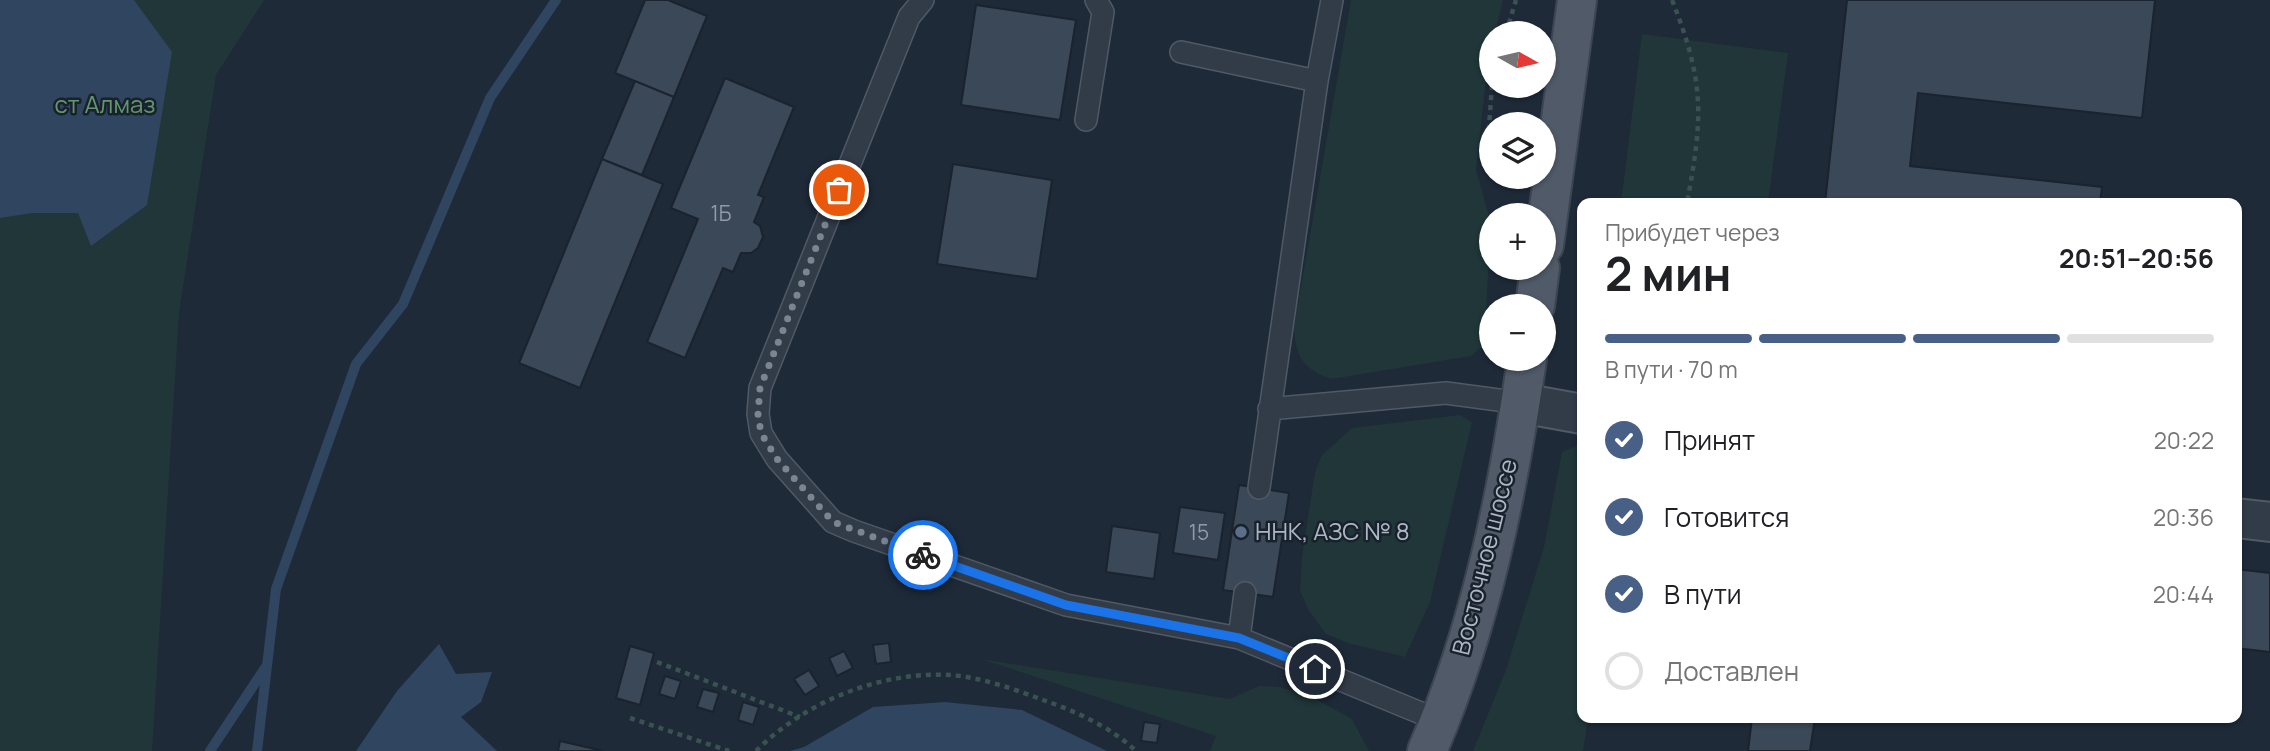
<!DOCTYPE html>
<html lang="ru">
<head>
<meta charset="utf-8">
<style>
  body { margin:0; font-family:Manrope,sans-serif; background:#f6f6f6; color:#202124; height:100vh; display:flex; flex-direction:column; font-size:26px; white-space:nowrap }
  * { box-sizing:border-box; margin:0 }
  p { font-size:23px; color:#757577 }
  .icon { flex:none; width:38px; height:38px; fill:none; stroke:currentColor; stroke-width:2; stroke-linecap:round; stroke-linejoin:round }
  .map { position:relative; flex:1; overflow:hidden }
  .details { position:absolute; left:1577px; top:198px; width:665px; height:525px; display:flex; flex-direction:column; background:#fff; border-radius:14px; box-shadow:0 2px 5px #0004 }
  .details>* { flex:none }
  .needle { width:46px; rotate:98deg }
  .controls { position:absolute; left:1479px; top:21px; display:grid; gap:14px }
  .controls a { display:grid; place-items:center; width:77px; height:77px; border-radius:50%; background:#fff; box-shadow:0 2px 5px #0004; font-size:35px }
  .pin { position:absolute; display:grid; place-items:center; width:60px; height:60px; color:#fff; margin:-30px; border:4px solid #fff; border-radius:50%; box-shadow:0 2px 7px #0007 }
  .courier { position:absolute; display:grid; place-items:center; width:70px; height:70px; margin:-35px; border:5px solid #1a73e8; border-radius:50%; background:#fff; color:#222; box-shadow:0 2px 9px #0007 }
  .overview em { font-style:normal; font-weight:700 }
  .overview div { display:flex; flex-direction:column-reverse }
  .overview { display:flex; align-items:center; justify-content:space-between; height:119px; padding:0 28px }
  h1 { font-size:46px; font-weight:700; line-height:52px }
  .bar { display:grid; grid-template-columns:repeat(4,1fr); gap:10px 7px; align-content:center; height:84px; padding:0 28px }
  .bar i { height:9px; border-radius:5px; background:#e0e0e0 }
  .bar .on { background:#486086 }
  .bar p { grid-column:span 4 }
  ol { padding:0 28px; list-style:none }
  li { display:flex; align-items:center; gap:21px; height:77px }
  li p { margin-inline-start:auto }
  li .icon { padding:7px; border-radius:50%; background:#486086; color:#fff; stroke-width:4 }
  li:last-child { color:#757577 }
  li i { width:38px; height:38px; border:4px solid #e0e0e0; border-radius:50% }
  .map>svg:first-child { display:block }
  .green { fill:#203639 }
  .water { fill:#304560 }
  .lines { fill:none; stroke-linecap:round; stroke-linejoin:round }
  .stream { stroke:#304560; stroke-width:10 }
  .building { fill:#3a4858; stroke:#1a232e; stroke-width:2 }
  .service-casing { stroke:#505966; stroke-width:24 }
  .minor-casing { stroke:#505966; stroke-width:42 }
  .primary-casing { stroke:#3c4551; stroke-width:42 }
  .path { stroke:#3b5253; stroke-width:4.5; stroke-dasharray:5 5; stroke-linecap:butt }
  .service { stroke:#323b48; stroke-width:21 }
  .minor { stroke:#323b48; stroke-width:38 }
  .primary { stroke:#505a68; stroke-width:38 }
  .done { stroke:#7a8594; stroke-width:7; stroke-dasharray:0 12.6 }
  .route { stroke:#1a73e8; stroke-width:9 }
  .service-dot { fill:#5c6f8a; stroke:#18212c; stroke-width:2.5 }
  .labels { text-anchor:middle; stroke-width:5; stroke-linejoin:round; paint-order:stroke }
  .number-label { font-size:21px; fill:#909aaa }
  .park-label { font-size:24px; fill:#63966e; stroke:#18212c }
  .poi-label { font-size:24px; fill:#acb6c5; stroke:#18212c; text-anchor:start }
  .street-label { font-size:24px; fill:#acb6c5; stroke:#18212c }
</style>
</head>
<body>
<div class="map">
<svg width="2270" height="751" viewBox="0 0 2270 751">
  <rect width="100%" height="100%" fill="#1e2a38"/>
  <path class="green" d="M 0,0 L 264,0 L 216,75 L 179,313 L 152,751 L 0,751 Z
    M 1351,0 L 1503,0 L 1495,33 L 1491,33 L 1476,170 L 1491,223 L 1484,345 L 1471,356 L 1332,379 C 1304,370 1295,357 1294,327 Z
    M 1642,34 L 1788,53 L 1768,203 L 1621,203 Z
    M 1460,415 L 1472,422 L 1430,602 L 1405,657 L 1348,643 L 1326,634 L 1309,611 L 1300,591 L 1302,557 L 1315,472 L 1322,455 L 1352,428 Z
    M 1582,444 L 1582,718 L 1588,718 L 1583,751 L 1473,751 L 1506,670 L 1544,547 L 1562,452 Z
    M 981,659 L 1230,699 L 1259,686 L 1280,687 L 1314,698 L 1352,719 L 1369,751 L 1210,751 L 1216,736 Z"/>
  <path class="water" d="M 0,0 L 134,0 L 172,52 L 147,205 L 91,246 L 78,213 L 32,213 L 0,218 Z
    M 439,644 L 456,674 L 492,672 L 481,702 L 461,717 L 497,751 L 356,751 L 397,691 Z
    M 945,702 L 1022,710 L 1107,751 L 790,751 L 804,747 L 873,707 Z"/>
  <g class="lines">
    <path class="stream" d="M 210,751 L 265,668
      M 257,751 L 276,589 L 356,364 L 403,304 L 490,98 L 556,0"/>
  </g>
  <path class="building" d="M 645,0 L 668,0 L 707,16 L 674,97 L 615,73 Z
    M 1847,0 L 2155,0 L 2142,118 L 1918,93 L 1910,166 L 2102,187 L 2100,203 L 1825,203 Z
    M 976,5 L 1076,20 L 1060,120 L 961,105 Z
    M 725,78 L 794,107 L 758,195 L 764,197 L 754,222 L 760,226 L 763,237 L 758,248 L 751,253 L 741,253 L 733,272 L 723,268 L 685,358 L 647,342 L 698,219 L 671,208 Z
    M 635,81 L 674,97 L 642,175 L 602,159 Z
    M 602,159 L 663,184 L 580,388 L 519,363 Z
    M 953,164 L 1052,180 L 1037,279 L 937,264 Z
    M 1239,485 L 1289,493 L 1273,597 L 1223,590 Z
    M 1180,507 L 1225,513 L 1218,560 L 1173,553 Z
    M 1112,526 L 1160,533 L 1154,579 L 1106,572 Z
    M 2236,569 L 2270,573 L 2270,652 L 2236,648 Z
    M 889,643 L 891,662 L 876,664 L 873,645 Z
    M 630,646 L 654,653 L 640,705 L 616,698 Z
    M 844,651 L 853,668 L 837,676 L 829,658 Z
    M 809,670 L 819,686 L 805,695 L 794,679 Z
    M 665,676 L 681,681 L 675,699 L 659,694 Z
    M 703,689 L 719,693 L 713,712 L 697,707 Z
    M 743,702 L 759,707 L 753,725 L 738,720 Z
    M 1752,718 L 1815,718 L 1810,751 L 1748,751 Z
    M 1144,722 L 1160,724 L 1157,743 L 1141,741 Z
    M 560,741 L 603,751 L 558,751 Z"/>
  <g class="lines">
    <g class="service-casing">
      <path id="service" d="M 923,0 L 909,17 L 760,388 L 758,414 L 761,433 L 777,459 L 833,522 L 854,531 L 1066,605 L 1239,638
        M 1181,52 L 1317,81
        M 1086,120 L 1103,12 L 1096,0
        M 1269,409 L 1446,393 L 1521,403
        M 1259,488 L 1317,81 L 1332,0
        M 1245,593 L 1239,638 L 1440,721"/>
    </g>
    <g class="minor-casing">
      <path id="minor" d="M 1521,403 L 1582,414
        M 2236,518 L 2270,522"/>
    </g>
    <g class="primary-casing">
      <path id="primary" d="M 1544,245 L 1577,0
        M 1535,306 L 1540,268
        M 1427,751 C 1481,628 1508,491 1527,359"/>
    </g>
    <path class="path" d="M 1672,0 C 1705,83 1703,117 1687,203
      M 1506,33 L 1516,0
      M 1488,140 L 1492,86
      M 657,662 L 800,717
      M 630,718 L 729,751
      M 756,751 C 805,702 880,671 950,675 C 980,677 1014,689 1043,700 C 1075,711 1111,727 1136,751"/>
    <use href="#service" class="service"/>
    <use href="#minor" class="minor"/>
    <use href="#primary" class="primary"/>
  </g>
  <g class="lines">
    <path class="done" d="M 839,190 L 760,388 L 758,414 L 761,433 L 777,459 L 833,522 L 923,555"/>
    <path class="route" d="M 923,555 L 1066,605 L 1239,638 L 1315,669"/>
  </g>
  <circle class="service-dot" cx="1241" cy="532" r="7"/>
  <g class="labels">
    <g class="number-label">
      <text x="721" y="221">1Б</text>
      <text x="1199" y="540">15</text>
    </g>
    <g class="park-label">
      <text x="105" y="113">ст Алмаз</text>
    </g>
    <g class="poi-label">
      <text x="1255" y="540">ННК, АЗС № 8</text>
    </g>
    <g class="street-label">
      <text transform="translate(1485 557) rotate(-76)" y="8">Восточное шоссе</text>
    </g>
  </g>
</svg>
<div class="controls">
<a><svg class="needle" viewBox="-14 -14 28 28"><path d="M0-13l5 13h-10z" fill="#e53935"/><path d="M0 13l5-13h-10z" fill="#757577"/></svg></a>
<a><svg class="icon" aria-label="layers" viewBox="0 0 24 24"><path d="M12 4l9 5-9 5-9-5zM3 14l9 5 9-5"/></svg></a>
<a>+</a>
<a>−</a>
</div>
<div class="pin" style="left:839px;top:190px;background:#ea580c"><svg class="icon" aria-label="bag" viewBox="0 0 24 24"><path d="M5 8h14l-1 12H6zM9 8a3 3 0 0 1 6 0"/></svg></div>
<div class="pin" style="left:1315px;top:669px;background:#1f2937"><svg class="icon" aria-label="home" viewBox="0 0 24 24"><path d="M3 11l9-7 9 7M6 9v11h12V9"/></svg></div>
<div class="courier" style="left:923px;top:555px"><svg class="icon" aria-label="bike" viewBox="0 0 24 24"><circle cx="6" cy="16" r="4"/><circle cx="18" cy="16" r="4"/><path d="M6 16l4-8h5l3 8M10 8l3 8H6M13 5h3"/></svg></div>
<section class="details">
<div class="overview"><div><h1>2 мин</h1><p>Прибудет через</p></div><em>20:51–20:56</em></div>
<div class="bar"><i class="on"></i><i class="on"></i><i class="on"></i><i></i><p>В пути · 70 m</p></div>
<ol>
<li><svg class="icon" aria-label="check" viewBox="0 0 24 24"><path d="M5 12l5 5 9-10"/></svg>Принят<p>20:22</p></li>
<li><svg class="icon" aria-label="check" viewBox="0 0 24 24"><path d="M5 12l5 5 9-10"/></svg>Готовится<p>20:36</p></li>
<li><svg class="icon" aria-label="check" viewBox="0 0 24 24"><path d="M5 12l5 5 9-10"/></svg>В пути<p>20:44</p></li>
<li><i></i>Доставлен</li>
</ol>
</section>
</div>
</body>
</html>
